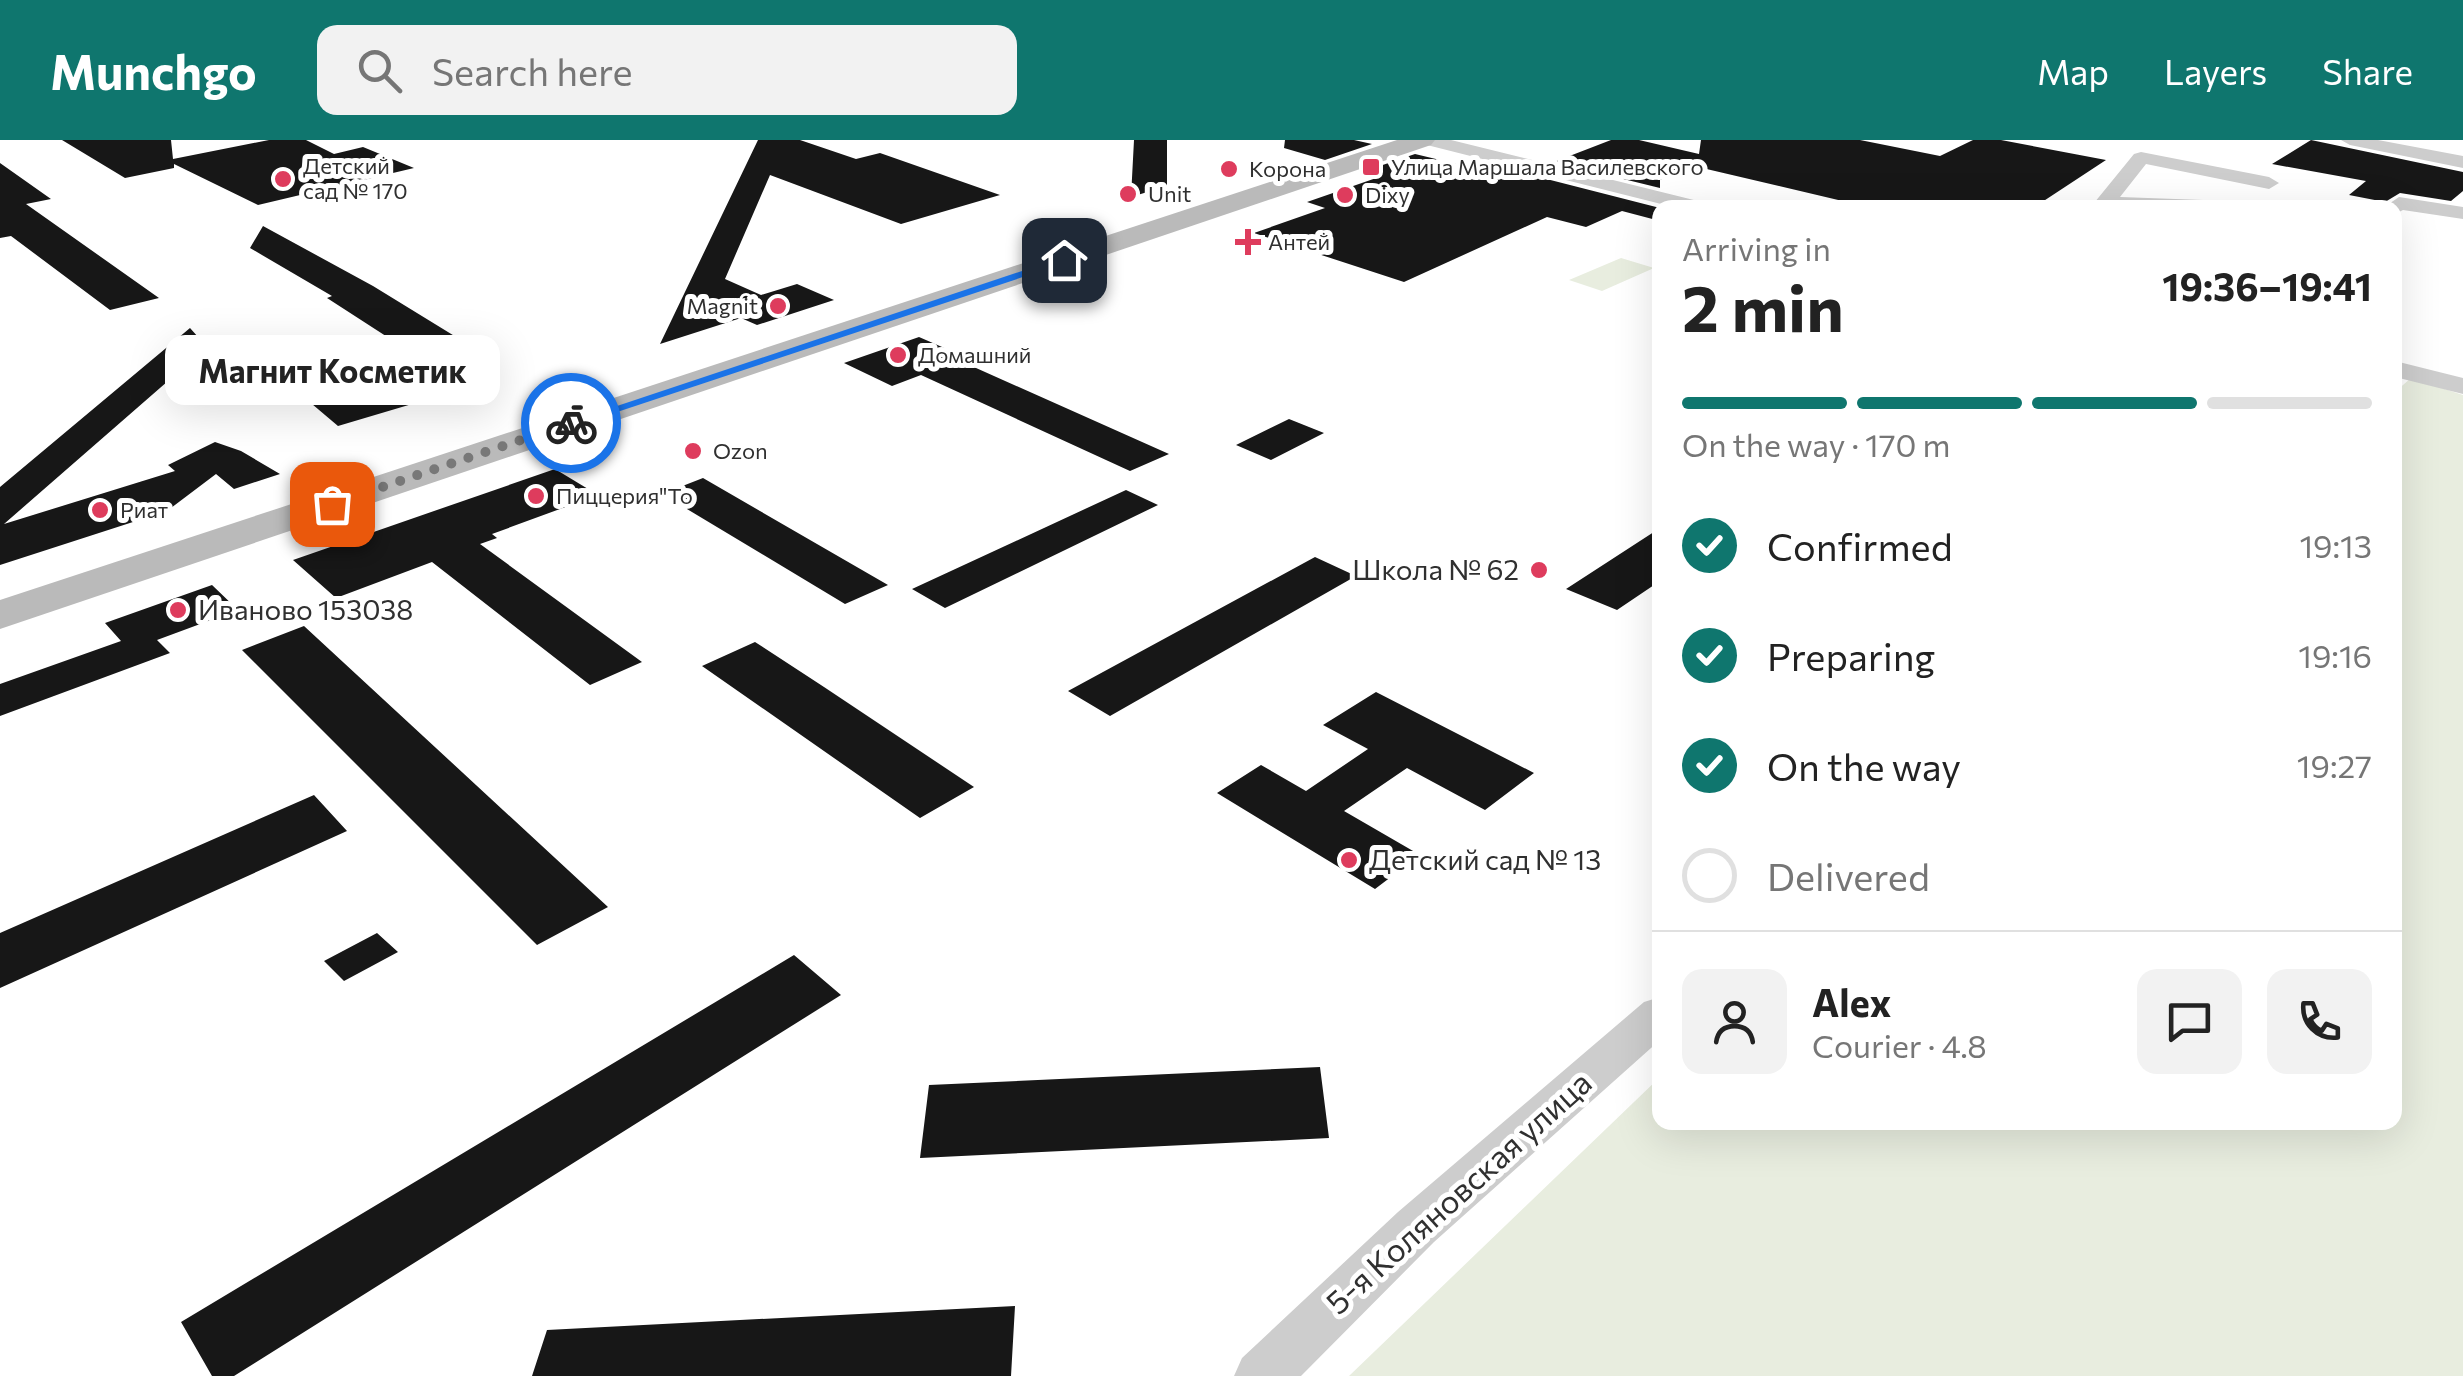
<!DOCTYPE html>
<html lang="en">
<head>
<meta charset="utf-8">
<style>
  body { margin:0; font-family:Commissioner,sans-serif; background:#f2f2f2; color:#222; height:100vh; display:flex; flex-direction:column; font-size:38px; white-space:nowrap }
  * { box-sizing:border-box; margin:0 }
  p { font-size:32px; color:#767676 }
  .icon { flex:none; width:55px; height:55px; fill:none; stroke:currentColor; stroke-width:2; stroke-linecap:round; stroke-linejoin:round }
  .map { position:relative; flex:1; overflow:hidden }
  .sheet { position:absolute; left:1652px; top:60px; width:750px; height:930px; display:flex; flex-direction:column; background:#fff; border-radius:20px; box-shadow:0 10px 40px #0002 }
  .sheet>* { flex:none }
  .pin { position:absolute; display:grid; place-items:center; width:85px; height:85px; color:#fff; margin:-42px; border-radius:20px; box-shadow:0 5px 15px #0006 }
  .courier { position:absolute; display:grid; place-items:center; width:100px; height:100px; margin:-50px; border:8px solid #1a73e8; border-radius:50%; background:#fff; color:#222; box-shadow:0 2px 12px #0007 }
  .bubble { position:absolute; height:70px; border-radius:20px; background:#fff; box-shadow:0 10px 40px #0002; font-size:32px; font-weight:700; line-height:70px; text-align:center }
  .overview em { font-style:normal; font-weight:700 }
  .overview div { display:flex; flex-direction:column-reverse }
  .overview { display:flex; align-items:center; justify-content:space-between; height:170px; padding:0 30px }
  h1 { font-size:65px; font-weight:700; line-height:75px }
  .bar { display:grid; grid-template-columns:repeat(4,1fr); gap:15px 10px; align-content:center; height:120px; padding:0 30px }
  .bar i { height:12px; border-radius:8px; background:#e0e0e0 }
  .bar .selected { background:#0f766e }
  .bar p { grid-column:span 4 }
  .line { display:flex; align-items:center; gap:25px; padding:0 30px; border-top:2px solid #e0e0e0 }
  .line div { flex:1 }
  .round { display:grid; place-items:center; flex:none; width:105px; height:105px; border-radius:20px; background:#f2f2f2 }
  ol { padding:0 30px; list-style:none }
  li { display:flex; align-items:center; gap:30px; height:110px }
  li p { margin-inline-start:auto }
  li .icon { padding:10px; border-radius:50%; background:#0f766e; color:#fff; stroke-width:4 }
  li:last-child { color:#767676 }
  li i { width:55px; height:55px; border:5px solid #e0e0e0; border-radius:50% }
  header { display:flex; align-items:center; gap:60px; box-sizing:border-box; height:140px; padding:0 50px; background:#0f766e; color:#fff }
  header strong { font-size:48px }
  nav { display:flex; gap:55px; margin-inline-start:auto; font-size:35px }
  .search { width:700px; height:90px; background:#f2f2f2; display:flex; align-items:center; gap:25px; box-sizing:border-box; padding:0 35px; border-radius:20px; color:#767676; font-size:38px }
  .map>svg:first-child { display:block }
  .green { fill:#e8eddf }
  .building { fill:#171717 }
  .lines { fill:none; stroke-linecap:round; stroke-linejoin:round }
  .minor { fill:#cdcdcd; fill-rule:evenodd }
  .secondary { fill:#bababa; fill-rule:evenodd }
  .route { fill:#1a73e8 }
  .done { stroke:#787878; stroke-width:10; stroke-dasharray:0 18 }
  .poi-dot { fill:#de3c5d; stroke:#fff; stroke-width:4 }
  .labels { text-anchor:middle; stroke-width:10; stroke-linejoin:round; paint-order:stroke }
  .far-poi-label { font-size:22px; fill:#303030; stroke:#fff; text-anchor:start }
  .poi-label { font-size:28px; fill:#303030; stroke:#fff; text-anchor:start }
  .near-street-label { font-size:32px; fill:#303030; stroke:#fff }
</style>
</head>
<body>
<header>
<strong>Munchgo</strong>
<div class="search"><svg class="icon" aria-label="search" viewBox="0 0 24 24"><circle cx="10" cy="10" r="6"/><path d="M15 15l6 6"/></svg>Search here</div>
<nav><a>Map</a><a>Layers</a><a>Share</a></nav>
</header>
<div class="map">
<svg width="2463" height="1236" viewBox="0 0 2463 1236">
  <rect width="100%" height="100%" fill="#fff"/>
  <path class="green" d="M 1621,118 L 1654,128 L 1602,151 L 1569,140 Z
    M 2411,238 L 2463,255 L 2463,1236 L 1349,1236 L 1660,937 L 1660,982 L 2395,982 L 2395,252 Z"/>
  <path class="building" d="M 62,0 L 171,0 L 173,19 L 269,0 L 306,0 L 334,14 L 363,7 L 414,28 L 258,65 L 174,24 L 174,28 L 125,38 Z
    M 758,0 L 800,0 L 856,19 L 880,13 L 1000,55 L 901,84 L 770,35 L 725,139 L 761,155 L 797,144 L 834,160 L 757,185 L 741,178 L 660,204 Z
    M 1134,0 L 1167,0 L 1167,46 L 1131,57 Z
    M 1285,0 L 1354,0 L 1372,4 L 1325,20 L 1284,8 Z
    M 1611,0 L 1639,0 L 1699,14 L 1701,0 L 1860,0 L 1940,16 L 1973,0 L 2001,0 L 2106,20 L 2033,68 L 1872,68 L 1698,27 L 1699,21 L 1660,40 L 1660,48 L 1554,22 Z
    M 2311,0 L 2463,32 L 2463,51 L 2451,61 L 2400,53 L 2385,62 L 2349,55 L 2366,41 L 2272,24 Z
    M 1415,14 L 1461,25 L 1469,22 L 1515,31 L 1660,68 L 1660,81 L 1622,71 L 1586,87 L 1547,77 L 1404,142 L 1254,93 L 1325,68 L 1307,62 L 1382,36 L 1365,31 Z
    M 0,23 L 51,59 L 26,64 L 159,158 L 110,170 L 11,96 L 0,98 Z
    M 263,86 L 373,146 L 474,208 L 426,222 L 327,158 L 332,156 L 250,108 Z
    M 190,188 L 207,207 L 4,384 L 175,331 L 168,325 L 215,302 L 241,311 L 280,334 L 234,349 L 216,334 L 167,371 L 0,425 L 0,347 Z
    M 919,197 L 949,210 L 947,215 L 1169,314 L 1130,331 L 921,235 L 892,246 L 844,223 Z
    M 385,244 L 412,264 L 338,286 L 312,264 Z
    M 1289,279 L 1324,293 L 1271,320 L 1236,305 Z
    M 555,329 L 598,355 L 492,394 L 497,398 L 480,404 L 642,522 L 590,545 L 432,422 L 336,458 L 293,420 Z
    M 703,338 L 760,371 L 888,445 L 845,464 L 662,354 Z
    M 1126,350 L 1158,365 L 945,468 L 912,449 Z
    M 1660,388 L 1660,441 L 1617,470 L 1566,449 Z
    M 1315,417 L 1356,436 L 1110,576 L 1068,551 Z
    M 212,445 L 238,470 L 157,500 L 170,513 L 0,576 L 0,544 L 121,501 L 105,483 Z
    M 304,486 L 608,767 L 537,805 L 242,510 Z
    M 755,502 L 824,547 L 974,647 L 920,678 L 702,526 Z
    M 1376,552 L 1534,633 L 1485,670 L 1407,628 L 1344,671 L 1420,715 L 1375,749 L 1217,653 L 1261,625 L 1306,651 L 1368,609 L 1323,585 Z
    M 314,655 L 347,691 L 0,848 L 0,793 Z
    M 377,793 L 398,812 L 344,841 L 324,821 Z
    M 794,815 L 841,855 L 234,1236 L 212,1236 L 181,1182 Z
    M 1320,927 L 1329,998 L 920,1018 L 929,945 Z
    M 1015,1166 L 1011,1236 L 532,1236 L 547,1190 Z"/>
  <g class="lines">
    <path class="minor" d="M 1420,0 L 1451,0 L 1710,64 L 1713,68 L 1677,68 L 1423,4 Z
      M 2341,0 L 2378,0 L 2463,16 L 2463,28 L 2350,5 Z
      M 2141,12 L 2269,37 L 2279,43 L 2269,49 L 2146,24 L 2120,57 L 2259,62 L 2269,68 L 2090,68 L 2134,14 Z
      M 2399,57 L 2463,67 L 2463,79 L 2403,70 L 2395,74 L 2395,68 L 2383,68 Z
      M 2395,221 L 2463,238 L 2463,254 L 2395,237 Z
      M 1660,857 L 1660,900 L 1434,1102 L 1301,1236 L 1234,1236 L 1242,1218 L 1398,1072 L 1644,862 Z"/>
    <path class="secondary" d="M 1397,0 L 1435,0 L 1431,5 L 0,489 L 0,460 Z"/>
  </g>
  <path class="route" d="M 1064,117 L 1068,122 L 575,286 L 566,283 Z"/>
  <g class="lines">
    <path class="done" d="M 332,364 L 571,283"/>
  </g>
  <g class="poi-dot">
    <rect x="1361" y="17" width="20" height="20" rx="5"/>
    <circle cx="1229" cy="29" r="10"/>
    <circle cx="283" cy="39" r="10"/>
    <circle cx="1128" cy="54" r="10"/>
    <circle cx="1345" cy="55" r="10"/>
    <path d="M1243 87h10v10h10v10h-10v10h-10v-10h-10v-10h10z"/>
    <circle cx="778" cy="166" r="10"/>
    <circle cx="898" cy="215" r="10"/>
    <circle cx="693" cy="311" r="10"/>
    <circle cx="536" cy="356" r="10"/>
    <circle cx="100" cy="370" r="10"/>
    <circle cx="1539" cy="430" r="10"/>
    <circle cx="178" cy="470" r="10"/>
    <circle cx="1349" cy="720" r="10"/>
  </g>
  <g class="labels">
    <g class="far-poi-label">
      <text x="303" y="34">Детский<tspan x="303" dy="25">сад № 170</tspan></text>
      <text x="1391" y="35">Улица Маршала Василевского</text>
      <text x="1249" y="37">Корона</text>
      <text x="1148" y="62">Unit</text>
      <text x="1365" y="63">Dixy</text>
      <text x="1268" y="110">Антей</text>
      <text x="758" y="174" text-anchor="end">Magnit</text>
      <text x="918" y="223">Домашний</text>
      <text x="713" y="319">Ozon</text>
      <text x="556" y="364">Пиццерия"То</text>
      <text x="120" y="378">Риат</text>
    </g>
    <g class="poi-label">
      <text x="1519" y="440" text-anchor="end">Школа № 62</text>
      <text x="198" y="480">Иваново 153038</text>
      <text x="1369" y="730">Детский сад № 13</text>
    </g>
    <g class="near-street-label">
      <text transform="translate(1459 1053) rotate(-42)" y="11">5-я Коляновская улица</text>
    </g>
  </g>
</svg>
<div class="pin" style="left:332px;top:364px;background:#ea580c"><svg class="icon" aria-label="bag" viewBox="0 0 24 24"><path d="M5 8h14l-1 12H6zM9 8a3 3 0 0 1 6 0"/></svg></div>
<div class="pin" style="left:1064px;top:120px;background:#1f2937"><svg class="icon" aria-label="home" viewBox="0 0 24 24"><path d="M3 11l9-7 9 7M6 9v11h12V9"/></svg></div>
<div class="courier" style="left:571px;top:283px"><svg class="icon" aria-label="bike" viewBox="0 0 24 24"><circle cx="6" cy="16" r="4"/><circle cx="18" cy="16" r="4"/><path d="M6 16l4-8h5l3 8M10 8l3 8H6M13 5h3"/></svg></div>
<div class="bubble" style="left:165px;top:195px;width:335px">Магнит Косметик</div>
<section class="sheet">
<div class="overview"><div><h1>2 min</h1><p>Arriving in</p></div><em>19:36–19:41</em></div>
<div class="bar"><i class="selected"></i><i class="selected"></i><i class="selected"></i><i></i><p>On the way · 170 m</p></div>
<ol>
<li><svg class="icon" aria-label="check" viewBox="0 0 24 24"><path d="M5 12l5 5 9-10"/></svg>Confirmed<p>19:13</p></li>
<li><svg class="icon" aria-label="check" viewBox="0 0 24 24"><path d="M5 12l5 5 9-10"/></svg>Preparing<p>19:16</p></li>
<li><svg class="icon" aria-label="check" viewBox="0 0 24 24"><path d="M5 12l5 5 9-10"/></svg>On the way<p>19:27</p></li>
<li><i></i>Delivered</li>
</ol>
<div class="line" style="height:180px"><a class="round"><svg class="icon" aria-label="person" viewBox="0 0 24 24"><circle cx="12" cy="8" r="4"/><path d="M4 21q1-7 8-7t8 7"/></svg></a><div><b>Alex</b><p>Courier · 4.8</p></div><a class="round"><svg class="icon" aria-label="chat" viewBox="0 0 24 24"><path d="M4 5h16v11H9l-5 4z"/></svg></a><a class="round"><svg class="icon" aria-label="phone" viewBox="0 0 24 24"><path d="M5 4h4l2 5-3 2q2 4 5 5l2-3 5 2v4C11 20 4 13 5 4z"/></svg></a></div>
</section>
</div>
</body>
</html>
